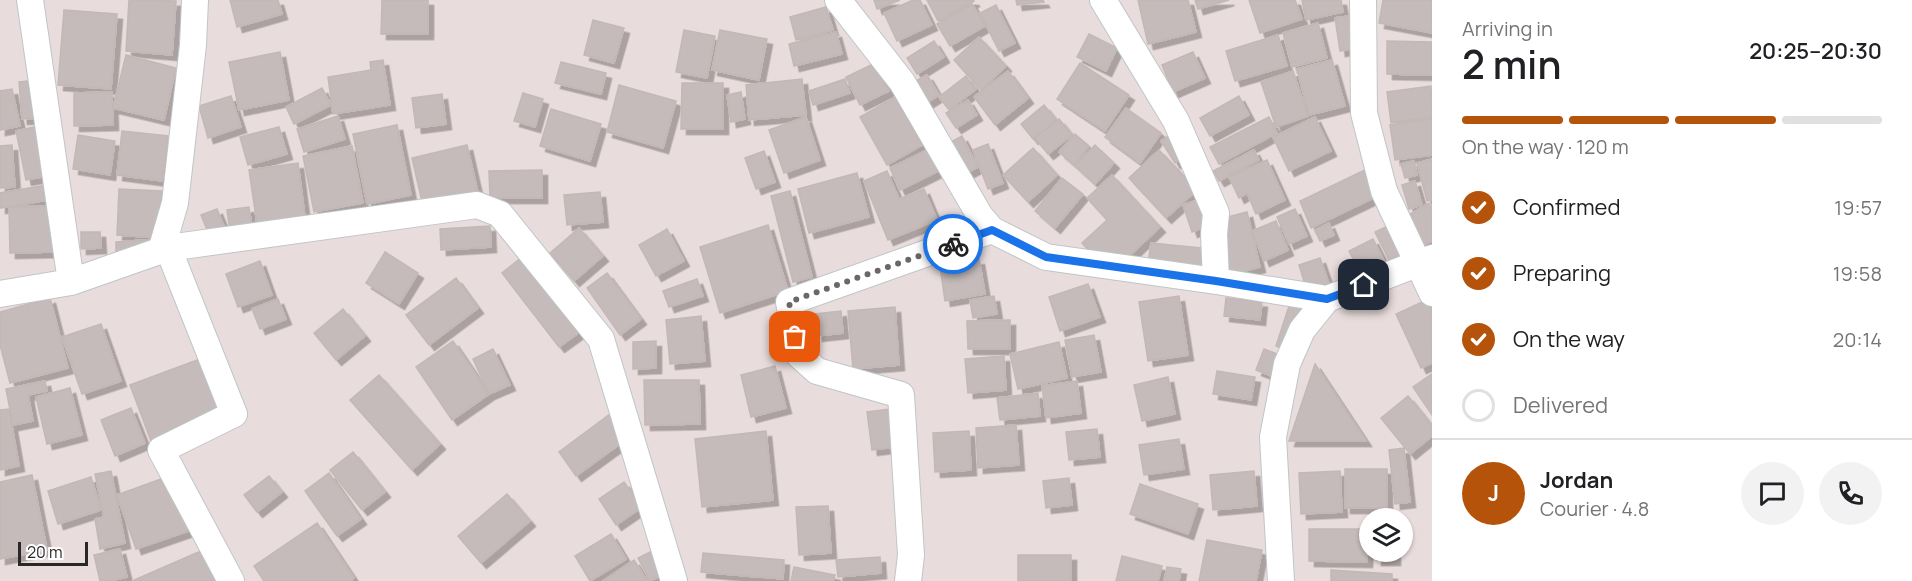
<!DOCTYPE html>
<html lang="en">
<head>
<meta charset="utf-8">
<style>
  body { margin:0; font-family:Manrope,sans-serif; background:#f2f2f2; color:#202124; height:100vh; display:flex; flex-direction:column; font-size:22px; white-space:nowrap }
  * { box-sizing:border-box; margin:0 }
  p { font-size:20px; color:#757577 }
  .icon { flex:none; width:33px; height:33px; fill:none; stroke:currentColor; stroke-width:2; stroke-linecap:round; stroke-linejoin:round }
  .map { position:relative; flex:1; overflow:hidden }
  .sheet { display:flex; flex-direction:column; background:#fff; width:480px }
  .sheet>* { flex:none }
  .tools { position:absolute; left:1359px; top:508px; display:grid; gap:12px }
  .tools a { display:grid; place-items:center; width:54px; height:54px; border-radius:50%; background:#fff; box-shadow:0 2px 4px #0004; font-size:30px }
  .scale { position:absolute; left:18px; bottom:15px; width:70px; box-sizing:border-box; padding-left:6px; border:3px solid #282828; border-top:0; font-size:16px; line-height:21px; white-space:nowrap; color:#282828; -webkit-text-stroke:4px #fff; paint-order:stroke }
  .pin { position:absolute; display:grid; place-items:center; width:51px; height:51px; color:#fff; margin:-26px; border-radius:12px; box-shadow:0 3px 9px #0006 }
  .courier { position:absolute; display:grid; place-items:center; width:60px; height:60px; margin:-30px; border:4px solid #1a73e8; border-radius:50%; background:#fff; color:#222; box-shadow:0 2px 8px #0007 }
  .headline em { font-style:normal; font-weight:600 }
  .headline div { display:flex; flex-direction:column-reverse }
  .headline { display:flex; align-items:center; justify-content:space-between; height:102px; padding:0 30px }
  h1 { font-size:39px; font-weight:600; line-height:45px }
  .bar { display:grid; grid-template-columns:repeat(4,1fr); gap:9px 6px; align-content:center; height:72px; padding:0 30px }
  .bar i { height:8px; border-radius:4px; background:#e0e0e0 }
  .bar .current { background:#b45309 }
  .bar p { grid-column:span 4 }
  .line { display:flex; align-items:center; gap:15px; padding:0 30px; border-top:2px solid #e0e0e0 }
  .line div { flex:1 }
  .round { display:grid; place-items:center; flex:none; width:63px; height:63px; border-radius:32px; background:#f2f2f2 }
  ol { padding:0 30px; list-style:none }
  li { display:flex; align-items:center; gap:18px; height:66px }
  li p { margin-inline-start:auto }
  li .icon { padding:6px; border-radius:50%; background:#b45309; color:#fff; stroke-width:4 }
  li:last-child { color:#757577 }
  li i { width:33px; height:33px; border:3px solid #e0e0e0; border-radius:50% }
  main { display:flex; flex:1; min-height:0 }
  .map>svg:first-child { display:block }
  .building { fill:#c4bbba; stroke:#c4b8b6; stroke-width:1.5; filter:url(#shadow) }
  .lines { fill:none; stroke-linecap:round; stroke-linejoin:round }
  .minor-casing { stroke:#bdc6c9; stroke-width:28 }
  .minor { stroke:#fff; stroke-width:26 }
  .done { stroke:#6c6767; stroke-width:6; stroke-dasharray:0 10.8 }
  .route { stroke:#1a73e8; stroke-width:8 }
</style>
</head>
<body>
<main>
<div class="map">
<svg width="1432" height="581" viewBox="0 0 1432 581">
  <defs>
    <filter id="shadow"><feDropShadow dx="5.5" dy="5.5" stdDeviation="0" flood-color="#0004"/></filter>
  </defs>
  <rect width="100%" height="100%" fill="#e9dcdc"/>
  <path class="building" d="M 129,0 L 176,1 L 172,55 L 126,51 Z
    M 230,0 L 278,0 L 282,14 L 237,27 Z
    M 382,0 L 428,0 L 428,34 L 381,34 Z
    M 874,0 L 900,0 L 877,9 Z
    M 913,0 L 920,0 L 932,25 L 897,41 L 884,13 Z
    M 927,0 L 973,0 L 974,1 L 938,21 Z
    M 1016,0 L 1043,0 L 1044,2 L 1017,5 Z
    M 1138,0 L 1188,0 L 1196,32 L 1148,44 Z
    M 1195,0 L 1229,0 L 1198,9 Z
    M 1249,0 L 1295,0 L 1302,19 L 1260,33 Z
    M 1302,0 L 1341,0 L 1343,12 L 1306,20 Z
    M 1383,0 L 1432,0 L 1432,33 L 1379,23 Z
    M 972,4 L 985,26 L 950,46 L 937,24 Z
    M 996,5 L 1015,43 L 999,51 L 980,13 Z
    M 826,7 L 833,30 L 796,40 L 790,17 Z
    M 64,10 L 117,14 L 111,89 L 58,85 Z
    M 1356,15 L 1361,47 L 1340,51 L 1335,18 Z
    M 593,20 L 624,28 L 614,63 L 584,55 Z
    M 1318,23 L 1327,58 L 1292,67 L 1283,33 Z
    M 684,30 L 715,36 L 707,78 L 676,72 Z
    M 720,30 L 767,39 L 759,80 L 712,70 Z
    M 836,32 L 842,54 L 794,66 L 789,44 Z
    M 1089,34 L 1117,48 L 1106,71 L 1077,57 Z
    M 1278,35 L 1287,66 L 1235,81 L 1226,51 Z
    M 979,37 L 1006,66 L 981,90 L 954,60 Z
    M 934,41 L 944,57 L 917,74 L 907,58 Z
    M 1387,41 L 1432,42 L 1432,75 L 1387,74 Z
    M 280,52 L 289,100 L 239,110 L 229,62 Z
    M 1193,52 L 1205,78 L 1173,92 L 1162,65 Z
    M 126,55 L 176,68 L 164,120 L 113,108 Z
    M 383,60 L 390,105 L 333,114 L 328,77 L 371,70 L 370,62 Z
    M 1332,60 L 1345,106 L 1309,115 L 1297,69 Z
    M 561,62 L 606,73 L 601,94 L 555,83 Z
    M 875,63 L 889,91 L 860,105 L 846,77 Z
    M 1080,63 L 1129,95 L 1105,131 L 1057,99 Z
    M 1008,71 L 1028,98 L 995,125 L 974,97 Z
    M 1293,71 L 1308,116 L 1276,127 L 1261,82 Z
    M 927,75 L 939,95 L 925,104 L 912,83 Z
    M 966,76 L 976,89 L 949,110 L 939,97 Z
    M 802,79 L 806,115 L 749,120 L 746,85 Z
    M 845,79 L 850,93 L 813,105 L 809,91 Z
    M 37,80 L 39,118 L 22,119 L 19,82 Z
    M 682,83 L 723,83 L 723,129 L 681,129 Z
    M 619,85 L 676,101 L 663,148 L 607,132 Z
    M 1431,86 L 1432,117 L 1391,123 L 1387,92 Z
    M 322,88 L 331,105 L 294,124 L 286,107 Z
    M 12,89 L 20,126 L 0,130 L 0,91 Z
    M 112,92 L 113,125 L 74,126 L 74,93 Z
    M 741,92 L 745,119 L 731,122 L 727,95 Z
    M 523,93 L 543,99 L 535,127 L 514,121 Z
    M 442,94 L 446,124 L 416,128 L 412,98 Z
    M 231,96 L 241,127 L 208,138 L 199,106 Z
    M 1239,96 L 1249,115 L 1210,136 L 1200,118 Z
    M 895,97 L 922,145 L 887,165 L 860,117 Z
    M 968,100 L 977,115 L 956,128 L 946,113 Z
    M 1044,105 L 1056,120 L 1033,139 L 1021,124 Z
    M 1126,108 L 1161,133 L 1140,163 L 1105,137 Z
    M 551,109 L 601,124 L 590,161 L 540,146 Z
    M 338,116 L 345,139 L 304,152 L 297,129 Z
    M 806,117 L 820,160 L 784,173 L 769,130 Z
    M 1269,117 L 1277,133 L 1219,164 L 1210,147 Z
    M 1315,117 L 1331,151 L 1289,171 L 1273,137 Z
    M 1059,119 L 1072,135 L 1048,154 L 1035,138 Z
    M 1432,119 L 1432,155 L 1395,160 L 1390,125 Z
    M 43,125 L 54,175 L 26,180 L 16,131 Z
    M 397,125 L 411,195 L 367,204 L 353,134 Z
    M 279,127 L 287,154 L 248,165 L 240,137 Z
    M 122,131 L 168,136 L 162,181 L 117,175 Z
    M 1173,133 L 1187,156 L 1175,163 L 1161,141 Z
    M 1075,134 L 1089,146 L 1074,165 L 1059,152 Z
    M 78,135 L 115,141 L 110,175 L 73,169 Z
    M 962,136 L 978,167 L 963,175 L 947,144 Z
    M 988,144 L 1003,183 L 988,189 L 973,150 Z
    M 12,145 L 15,187 L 0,188 L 0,146 Z
    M 467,145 L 478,193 L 423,206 L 412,158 Z
    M 1095,145 L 1114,163 L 1095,184 L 1075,166 Z
    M 352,146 L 363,203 L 314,212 L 303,156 Z
    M 935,146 L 945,168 L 900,190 L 890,168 Z
    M 1033,148 L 1057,175 L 1028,202 L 1003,175 Z
    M 1159,150 L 1197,190 L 1166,218 L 1129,178 Z
    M 1254,150 L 1259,160 L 1219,181 L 1213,171 Z
    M 764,151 L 775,182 L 756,189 L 745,158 Z
    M 1432,159 L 1432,200 L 1427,201 L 1417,163 Z
    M 1267,160 L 1285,200 L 1256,214 L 1247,193 L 1239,198 L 1229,177 Z
    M 1414,161 L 1417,175 L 1405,178 L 1401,164 Z
    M 298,163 L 305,217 L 257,224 L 249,170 Z
    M 1369,168 L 1382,194 L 1311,228 L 1300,201 Z
    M 542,170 L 542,198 L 490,198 L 489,171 Z
    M 887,171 L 899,199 L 924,189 L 937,220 L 888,240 L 864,181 Z
    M 857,173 L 869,217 L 809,233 L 798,189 Z
    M 1112,175 L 1160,227 L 1110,274 L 1082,243 L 1107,220 L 1087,198 Z
    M 1062,178 L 1083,194 L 1055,228 L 1035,211 Z
    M 1415,181 L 1422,205 L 1409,209 L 1402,185 Z
    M 52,184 L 54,199 L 0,208 L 0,193 Z
    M 119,189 L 162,191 L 160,238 L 117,235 Z
    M 790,191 L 812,277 L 793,282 L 771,196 Z
    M 600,192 L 603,222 L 567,225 L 564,195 Z
    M 1204,198 L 1213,224 L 1192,232 L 1183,205 Z
    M 1429,203 L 1432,208 L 1432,241 L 1423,245 L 1407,216 Z
    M 53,206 L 54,252 L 10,253 L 9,207 Z
    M 249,207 L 252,228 L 230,232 L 227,210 Z
    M 217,209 L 225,229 L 209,235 L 201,215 Z
    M 1295,209 L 1307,236 L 1289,244 L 1277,217 Z
    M 1247,212 L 1260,267 L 1229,275 L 1216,220 Z
    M 1276,221 L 1288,250 L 1264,261 L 1252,231 Z
    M 1396,222 L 1410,249 L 1389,260 L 1375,232 Z
    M 1329,223 L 1334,235 L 1320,241 L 1315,230 Z
    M 768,225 L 788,291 L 720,313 L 700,247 Z
    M 490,226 L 491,247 L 441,250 L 440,229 Z
    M 579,228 L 603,256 L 574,281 L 550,253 Z
    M 667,229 L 684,261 L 656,276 L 639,245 Z
    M 81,232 L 100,232 L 101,248 L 81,249 Z
    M 158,239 L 158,249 L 116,252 L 116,242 Z
    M 1373,239 L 1385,263 L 1362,276 L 1349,251 Z
    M 1151,243 L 1211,249 L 1209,269 L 1148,264 Z
    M 385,252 L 418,273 L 399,304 L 366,283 Z
    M 522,257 L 581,331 L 559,347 L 502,273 Z
    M 1320,258 L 1329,284 L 1307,291 L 1299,265 Z
    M 979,259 L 985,294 L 945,301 L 940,266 Z
    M 260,261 L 272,295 L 238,307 L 226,274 Z
    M 607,273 L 641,319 L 620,335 L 587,288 Z
    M 456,278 L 478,308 L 429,345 L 406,315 Z
    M 697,279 L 703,296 L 669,307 L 663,291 Z
    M 1088,284 L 1100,317 L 1060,331 L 1049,297 Z
    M 994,296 L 997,314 L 973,318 L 970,300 Z
    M 1179,296 L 1188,355 L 1148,361 L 1139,302 Z
    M 50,298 L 68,368 L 10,383 L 0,345 L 0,312 Z
    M 1226,298 L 1262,302 L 1260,320 L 1224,316 Z
    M 1431,298 L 1432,363 L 1421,368 L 1396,314 Z
    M 278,299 L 286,319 L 260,329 L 252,309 Z
    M 1291,300 L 1306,305 L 1291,351 L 1276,346 Z
    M 895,307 L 899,365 L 853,369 L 848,311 Z
    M 343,309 L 365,336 L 336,360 L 314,333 Z
    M 841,311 L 843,333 L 817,336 L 815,314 Z
    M 701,316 L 705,361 L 670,364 L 666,320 Z
    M 1010,320 L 1010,349 L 968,349 L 967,321 Z
    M 101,324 L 121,381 L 82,394 L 62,337 Z
    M 1094,335 L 1101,372 L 1072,377 L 1065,340 Z
    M 453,341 L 489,394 L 452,420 L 416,367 Z
    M 656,341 L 656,368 L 633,369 L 633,342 Z
    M 1059,342 L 1067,378 L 1018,389 L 1010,354 Z
    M 493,349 L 510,385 L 489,394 L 473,359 Z
    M 1264,349 L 1285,357 L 1277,378 L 1256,370 Z
    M 1004,356 L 1006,390 L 968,393 L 965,359 Z
    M 200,359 L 221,415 L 151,441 L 130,385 Z
    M 1315,364 L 1366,441 L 1289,441 Z
    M 775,366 L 786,408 L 751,417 L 741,375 Z
    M 1217,371 L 1255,377 L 1251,400 L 1213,394 Z
    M 1432,374 L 1432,415 L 1413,387 Z
    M 379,375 L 440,444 L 412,470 L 350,400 Z
    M 1168,377 L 1175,414 L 1142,421 L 1134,385 Z
    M 644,380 L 699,380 L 700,424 L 645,425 Z
    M 45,381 L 47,391 L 28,395 L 33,421 L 13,425 L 6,389 Z
    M 1077,381 L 1081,413 L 1046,418 L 1042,386 Z
    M 70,388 L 82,435 L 47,444 L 36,397 Z
    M 1038,393 L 1040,416 L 1000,420 L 997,398 Z
    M 1408,396 L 1432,426 L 1432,436 L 1410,454 L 1381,418 Z
    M 131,408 L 145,443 L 115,456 L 101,420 Z
    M 9,409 L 19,466 L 0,470 L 0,410 Z
    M 890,409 L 895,447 L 872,450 L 867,412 Z
    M 610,414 L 628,438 L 576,476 L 559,452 Z
    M 1016,425 L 1019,465 L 978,468 L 976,428 Z
    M 1097,429 L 1100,457 L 1069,460 L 1066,432 Z
    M 766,431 L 773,500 L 702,507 L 695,439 Z
    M 969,431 L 971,470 L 935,472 L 933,433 Z
    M 1179,439 L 1184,469 L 1144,475 L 1139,445 Z
    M 1404,448 L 1410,502 L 1395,504 L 1389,450 Z
    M 353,452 L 385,492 L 362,510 L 330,470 Z
    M 1345,469 L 1387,469 L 1387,508 L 1345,508 Z
    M 111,471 L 125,543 L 100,549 L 95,519 L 104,517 L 95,474 Z
    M 1254,471 L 1257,506 L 1213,510 L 1210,475 Z
    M 1340,471 L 1342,512 L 1301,514 L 1299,473 Z
    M 329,473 L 361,519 L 337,536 L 305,491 Z
    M 32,475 L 47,550 L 0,559 L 0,482 Z
    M 172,475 L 191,530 L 136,549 L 117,495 Z
    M 269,476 L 282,492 L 257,512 L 244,495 Z
    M 91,477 L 101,510 L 58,524 L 48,491 Z
    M 1069,478 L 1072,505 L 1046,508 L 1043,481 Z
    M 624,482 L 642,507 L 616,525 L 599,499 Z
    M 1140,484 L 1198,504 L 1188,534 L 1130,514 Z
    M 507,494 L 530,521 L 481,563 L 458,536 Z
    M 828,506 L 831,553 L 799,555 L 796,507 Z
    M 317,523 L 354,578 L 351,581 L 264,581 L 254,566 Z
    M 1309,529 L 1368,529 L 1367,562 L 1309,561 Z
    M 611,534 L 626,559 L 590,581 L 575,556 Z
    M 1207,540 L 1262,550 L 1256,581 L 1199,581 Z
    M 210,547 L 225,581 L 132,581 Z
    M 120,549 L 127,577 L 110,581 L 100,581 L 94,555 Z
    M 654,550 L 666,573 L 650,581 L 638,558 Z
    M 1376,552 L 1395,552 L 1395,560 L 1376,560 Z
    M 703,553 L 784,560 L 783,579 L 701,572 Z
    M 1018,555 L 1071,555 L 1071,581 L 1018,581 Z
    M 1122,556 L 1162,566 L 1158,581 L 1116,581 Z
    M 880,557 L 881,573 L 838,577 L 836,560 Z
    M 634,560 L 647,581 L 603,581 Z
    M 794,567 L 835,575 L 833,581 L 791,581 Z
    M 1167,567 L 1181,569 L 1179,581 L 1164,581 Z
    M 1331,570 L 1392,574 L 1392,581 L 1331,581 Z"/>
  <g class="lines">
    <g class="minor-casing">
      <path id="minor" d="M 30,0 L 71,282
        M 838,0 L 902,82 L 980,216 L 992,230 L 1046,257 L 1216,281 L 1327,299
        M 1103,0 L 1176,121 L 1216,213 L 1214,234 L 1216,281
        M 1363,0 L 1364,113 L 1384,191 L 1432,293
        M 168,248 L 234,414 L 161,450 L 231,581
        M 161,251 L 175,203 L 193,45 L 195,0
        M 0,294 L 71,282 L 168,248 L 477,205 L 500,214 L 601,339 L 674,581
        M 908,581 L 911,555 L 901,395 L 817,371 L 798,354 L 789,302 L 992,230
        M 1281,581 L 1273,437 L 1287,364 L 1302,330 L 1327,299 L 1432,258"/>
    </g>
    <use href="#minor" class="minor"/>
  </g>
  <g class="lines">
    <path class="done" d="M 795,337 L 789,302 L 953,244"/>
    <path class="route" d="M 953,244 L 992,230 L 1046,257 L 1216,281 L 1327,299 L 1364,285"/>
  </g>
</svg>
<div class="tools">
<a><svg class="icon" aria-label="layers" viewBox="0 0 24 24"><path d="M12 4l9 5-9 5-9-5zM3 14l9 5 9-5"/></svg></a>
</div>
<div class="scale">20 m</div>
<div class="pin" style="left:795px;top:337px;background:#ea580c"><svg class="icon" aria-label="bag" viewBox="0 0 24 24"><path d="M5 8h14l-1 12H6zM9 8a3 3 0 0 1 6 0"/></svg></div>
<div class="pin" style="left:1364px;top:285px;background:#1f2937"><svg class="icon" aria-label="home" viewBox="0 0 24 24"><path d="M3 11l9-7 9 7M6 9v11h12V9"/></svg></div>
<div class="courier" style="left:953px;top:244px"><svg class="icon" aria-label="bike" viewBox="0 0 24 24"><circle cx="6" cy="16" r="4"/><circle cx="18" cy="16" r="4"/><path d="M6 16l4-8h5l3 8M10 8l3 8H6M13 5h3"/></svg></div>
</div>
<section class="sheet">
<div class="headline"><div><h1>2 min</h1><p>Arriving in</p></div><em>20:25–20:30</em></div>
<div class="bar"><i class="current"></i><i class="current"></i><i class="current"></i><i></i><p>On the way · 120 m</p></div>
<ol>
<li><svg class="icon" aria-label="check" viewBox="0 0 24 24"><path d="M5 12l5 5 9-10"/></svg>Confirmed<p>19:57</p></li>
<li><svg class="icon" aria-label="check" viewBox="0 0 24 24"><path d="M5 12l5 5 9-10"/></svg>Preparing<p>19:58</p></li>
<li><svg class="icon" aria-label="check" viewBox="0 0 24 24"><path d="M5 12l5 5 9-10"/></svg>On the way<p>20:14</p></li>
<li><i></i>Delivered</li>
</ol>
<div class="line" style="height:108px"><b class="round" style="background:#b45309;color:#fff">J</b><div><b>Jordan</b><p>Courier · 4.8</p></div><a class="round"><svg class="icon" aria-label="chat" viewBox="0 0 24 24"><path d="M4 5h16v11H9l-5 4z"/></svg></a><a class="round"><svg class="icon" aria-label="phone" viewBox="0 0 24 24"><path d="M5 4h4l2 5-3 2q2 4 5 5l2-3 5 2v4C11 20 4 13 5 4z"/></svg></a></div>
</section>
</main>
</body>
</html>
